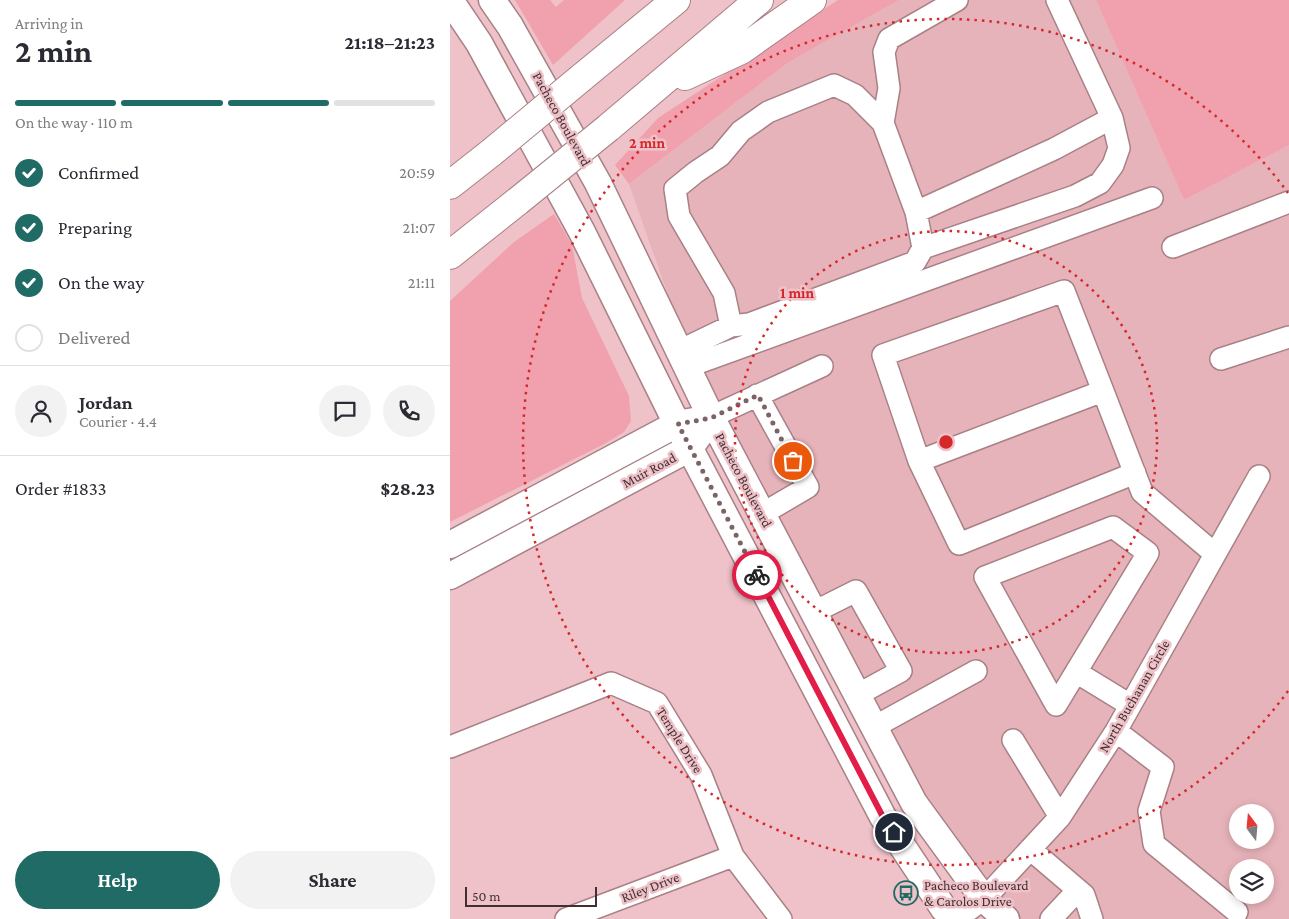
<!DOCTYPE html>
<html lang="en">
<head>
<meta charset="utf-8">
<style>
  body { margin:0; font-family:"Crimson Pro",serif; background:#f2f2f3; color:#2b2b33; height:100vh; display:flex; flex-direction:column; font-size:19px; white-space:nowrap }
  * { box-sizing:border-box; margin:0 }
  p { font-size:16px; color:#7c7c81 }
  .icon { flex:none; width:28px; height:28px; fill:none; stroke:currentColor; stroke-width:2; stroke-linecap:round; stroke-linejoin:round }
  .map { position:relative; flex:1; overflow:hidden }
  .drawer { display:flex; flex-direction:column; background:#fff; width:450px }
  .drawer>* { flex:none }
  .needle { width:32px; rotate:344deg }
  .tools { position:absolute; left:779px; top:804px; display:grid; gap:10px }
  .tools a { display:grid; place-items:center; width:45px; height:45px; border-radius:50%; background:#fff; box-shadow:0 2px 8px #0003; font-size:25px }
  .scale { position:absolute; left:15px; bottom:12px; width:132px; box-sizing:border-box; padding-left:5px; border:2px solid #413032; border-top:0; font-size:14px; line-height:18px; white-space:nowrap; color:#413032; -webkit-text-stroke:4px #eec2c8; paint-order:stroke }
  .pin { position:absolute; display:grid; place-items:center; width:42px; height:42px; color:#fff; margin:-21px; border:2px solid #fff; border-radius:50%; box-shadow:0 1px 5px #0007 }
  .courier { position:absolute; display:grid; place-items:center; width:50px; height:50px; margin:-25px; border:4px solid #e11d48; border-radius:50%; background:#fff; color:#222; box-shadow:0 1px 6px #0007 }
  .summary em { font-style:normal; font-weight:700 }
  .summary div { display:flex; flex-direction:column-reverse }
  .summary { display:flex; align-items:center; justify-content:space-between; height:85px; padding:0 15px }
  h1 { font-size:32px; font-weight:700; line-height:38px }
  .bar { display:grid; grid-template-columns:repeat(4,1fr); gap:8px 5px; align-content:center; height:60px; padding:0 15px }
  .bar i { height:6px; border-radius:4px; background:#e1e1e2 }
  .bar .selected { background:#206b66 }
  .bar p { grid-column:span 4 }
  .line { display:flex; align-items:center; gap:12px; padding:0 15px; border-top:1px solid #e1e1e2 }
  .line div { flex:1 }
  .round { display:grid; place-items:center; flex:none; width:52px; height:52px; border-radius:26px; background:#f2f2f3 }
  ol { padding:0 15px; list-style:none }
  li { display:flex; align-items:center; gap:15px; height:55px }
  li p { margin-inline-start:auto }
  li .icon { padding:5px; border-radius:50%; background:#206b66; color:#fff; stroke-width:4 }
  li:last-child { color:#7c7c81 }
  li i { width:28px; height:28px; border:2px solid #e1e1e2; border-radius:50% }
  .cta { display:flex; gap:10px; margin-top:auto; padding:10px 15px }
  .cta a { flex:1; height:58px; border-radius:30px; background:#206b66; color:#fff; font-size:20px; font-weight:700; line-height:58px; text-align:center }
  .cta a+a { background:#f2f2f3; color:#2b2b33 }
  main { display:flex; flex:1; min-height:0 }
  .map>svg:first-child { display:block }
  .built { fill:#e7b3ba; fill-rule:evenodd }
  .grass { fill:#f1a1ae }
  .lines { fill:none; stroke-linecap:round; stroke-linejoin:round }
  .minor-casing { stroke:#a88085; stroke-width:24 }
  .major-casing { stroke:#a88085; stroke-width:29 }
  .highway-casing { stroke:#a88085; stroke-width:30 }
  .minor { stroke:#fff; stroke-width:21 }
  .major { stroke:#fff; stroke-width:26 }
  .highway { stroke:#fff; stroke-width:28 }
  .highway-bridge-casing { stroke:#a88085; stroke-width:30; stroke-linecap:butt }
  .highway-bridge { stroke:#fff; stroke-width:28 }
  .done { stroke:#7e6366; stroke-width:5; stroke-dasharray:0 9 }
  .route { stroke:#e11d48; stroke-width:6 }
  .ring { fill:none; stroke:#d62828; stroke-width:2.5; stroke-dasharray:2.5 5 }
  .labels { text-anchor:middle; stroke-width:5; stroke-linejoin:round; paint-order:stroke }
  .street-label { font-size:14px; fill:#413032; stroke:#eec2c8 }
  .poi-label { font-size:14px; fill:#413032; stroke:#eec2c8; text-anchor:start }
  .centre { fill:#d62828; stroke:#eec2c8; stroke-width:2.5 }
  .ring-label { font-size:15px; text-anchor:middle; font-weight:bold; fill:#d62828; stroke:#eec2c8; stroke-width:5; stroke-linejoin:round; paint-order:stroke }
</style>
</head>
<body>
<main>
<section class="drawer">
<div class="summary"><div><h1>2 min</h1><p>Arriving in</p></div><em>21:18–21:23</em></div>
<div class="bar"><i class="selected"></i><i class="selected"></i><i class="selected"></i><i></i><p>On the way · 110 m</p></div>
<ol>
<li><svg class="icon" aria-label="check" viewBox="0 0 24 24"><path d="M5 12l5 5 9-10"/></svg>Confirmed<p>20:59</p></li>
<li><svg class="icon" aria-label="check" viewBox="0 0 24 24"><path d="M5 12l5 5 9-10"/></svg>Preparing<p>21:07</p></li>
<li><svg class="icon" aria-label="check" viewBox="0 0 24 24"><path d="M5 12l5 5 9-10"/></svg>On the way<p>21:11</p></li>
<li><i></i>Delivered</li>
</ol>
<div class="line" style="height:90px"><a class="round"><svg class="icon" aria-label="person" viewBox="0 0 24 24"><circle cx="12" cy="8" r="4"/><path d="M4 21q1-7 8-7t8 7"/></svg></a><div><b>Jordan</b><p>Courier · 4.4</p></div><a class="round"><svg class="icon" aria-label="chat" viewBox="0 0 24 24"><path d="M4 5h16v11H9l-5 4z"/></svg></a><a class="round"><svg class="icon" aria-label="phone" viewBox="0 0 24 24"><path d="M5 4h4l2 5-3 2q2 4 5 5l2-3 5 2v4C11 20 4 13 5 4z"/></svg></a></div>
<div class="line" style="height:65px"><div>Order #1833</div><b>$28.23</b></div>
<div class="cta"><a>Help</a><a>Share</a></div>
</section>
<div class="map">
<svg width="839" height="919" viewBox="0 0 839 919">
  <rect width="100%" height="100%" fill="#eec2c8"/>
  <path class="built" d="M 449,0 L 646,0 L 734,200 L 839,145 L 839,919 L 556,919 L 515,874 L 261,417 L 179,184 L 339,62 ZM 788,812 L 815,812 L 815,840 L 788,840 ZM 788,868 L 815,868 L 815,895 L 788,895 Z"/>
  <path class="grass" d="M 65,0 L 100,0 L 106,7 L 114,0 L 175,0 L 103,65 Z
    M 388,0 L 449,0 L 339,62 L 179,184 L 165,165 L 208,118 Z
    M 646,0 L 839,0 L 839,145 L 734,200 Z
    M 104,214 L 122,245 L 132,298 L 179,396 L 181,421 L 174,432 L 156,443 L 0,522 L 0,301 L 64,242 Z"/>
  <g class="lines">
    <g class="minor-casing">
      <path id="minor" d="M 466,212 L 604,149 L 662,118 L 607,0
        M 723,247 L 839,202
        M 473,248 L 625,196 L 650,183 L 663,165 L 669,148 L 662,118
        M 281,326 L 274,293 L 229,216 L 225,189 L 246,172 L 270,156 L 291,131 L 318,112 L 384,85 L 405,95 L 433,123
        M 229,351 L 281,326 L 299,324 L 465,262 L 473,248 L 466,212 L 433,123 L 439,88 L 434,52 L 439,39 L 507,0
        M 771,359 L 839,337
        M 237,367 L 702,198
        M 307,395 L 358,487 L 312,514
        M 261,417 L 372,366
        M 469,461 L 433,355 L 614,291 L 653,391
        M 685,473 L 509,544 L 469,461 L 653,391 L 692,492 L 765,554
        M 663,527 L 698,553 L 606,705 L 535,577 Z
        M 364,612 L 406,591 L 451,671 L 407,695
        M 626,672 L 680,705
        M 424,727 L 526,671
        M 666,731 L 713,767 L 699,811 L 704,844 L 787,912
        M 563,740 L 610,817
        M 0,747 L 161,683 L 207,703 L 251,775 L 283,856 L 331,919
        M 580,849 L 634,895 L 642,919
        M 116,919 L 283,856
        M 506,919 L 534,899 L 610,817 L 666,731 L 809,476
        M 601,919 L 628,890"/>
    </g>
    <g class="major-casing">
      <path id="major" d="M 0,0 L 29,43 L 132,232 L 227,424 L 433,817 L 494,909 L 505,919
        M 42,0 L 60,26 L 148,183 L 261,417 L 464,803 L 534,899 L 556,919
        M 0,545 L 227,424 L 244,421
        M 0,576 L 240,448 L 250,434"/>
    </g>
    <g class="highway-casing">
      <path id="highway" d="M 235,76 L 291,50 L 362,0
        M 131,78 L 226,0
        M 158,128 L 309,0
        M 0,185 L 42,152
        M 0,255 L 68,201"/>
    </g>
    <use href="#minor" class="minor"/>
    <use href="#major" class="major"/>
    <use href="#highway" class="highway"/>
    <g class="highway-bridge-casing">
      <path id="highway-bridge" d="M 42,152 L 131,78
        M 68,201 L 158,128"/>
    </g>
    <use href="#highway-bridge" class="highway-bridge"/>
  </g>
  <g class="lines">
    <path class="done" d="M 307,575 L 228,424 L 261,418 L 308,395 L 343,461"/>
    <path class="route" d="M 307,575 L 433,817 L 444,832"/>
  </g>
  <g class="ring">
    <circle cx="496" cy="442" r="211"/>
    <path d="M838 691A423 423 0 1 1 838 193"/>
  </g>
  <defs>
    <g id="bus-ring" transform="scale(1.25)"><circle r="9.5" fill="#eec2c8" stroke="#206b66" stroke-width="1.5"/><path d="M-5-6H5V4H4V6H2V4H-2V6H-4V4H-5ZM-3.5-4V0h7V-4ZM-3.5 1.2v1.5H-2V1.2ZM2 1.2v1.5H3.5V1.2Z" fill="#206b66"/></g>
  </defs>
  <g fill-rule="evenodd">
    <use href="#bus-ring" x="456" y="893"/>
  </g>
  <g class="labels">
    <g class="street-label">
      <text transform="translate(112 119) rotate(61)" y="5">Pacheco Boulevard</text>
      <text transform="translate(199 470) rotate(-28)" y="5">Muir Road</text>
      <text transform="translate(294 480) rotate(62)" y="5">Pacheco Boulevard</text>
      <text transform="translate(684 696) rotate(-60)" y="5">North Buchanan Circle</text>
      <text transform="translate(230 740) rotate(58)" y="5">Temple Drive</text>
      <text transform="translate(200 887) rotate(-21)" y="5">Riley Drive</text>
    </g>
    <g class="poi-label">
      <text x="474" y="890">Pacheco Boulevard<tspan x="474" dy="16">&amp; Carolos Drive</tspan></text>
    </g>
  </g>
  <circle cx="496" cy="442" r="8" class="centre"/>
  <g class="ring-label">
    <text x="197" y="148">2 min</text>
    <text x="347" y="298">1 min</text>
  </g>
</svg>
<div class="tools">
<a><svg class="needle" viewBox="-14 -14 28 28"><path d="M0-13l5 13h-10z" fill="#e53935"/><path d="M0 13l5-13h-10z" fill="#7c7c81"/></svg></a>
<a><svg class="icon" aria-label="layers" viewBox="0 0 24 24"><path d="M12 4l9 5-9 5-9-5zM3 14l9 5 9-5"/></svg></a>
</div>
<div class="scale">50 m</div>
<div class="pin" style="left:343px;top:461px;background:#ea580c"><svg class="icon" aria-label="bag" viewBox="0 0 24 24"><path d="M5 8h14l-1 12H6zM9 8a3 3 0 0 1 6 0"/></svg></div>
<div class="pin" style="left:444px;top:832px;background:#1f2937"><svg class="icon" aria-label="home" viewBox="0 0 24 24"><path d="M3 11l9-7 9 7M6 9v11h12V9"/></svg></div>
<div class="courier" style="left:307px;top:575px"><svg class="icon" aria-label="bike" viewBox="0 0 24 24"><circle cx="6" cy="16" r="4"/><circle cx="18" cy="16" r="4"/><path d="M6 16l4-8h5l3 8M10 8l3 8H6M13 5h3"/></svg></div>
</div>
</main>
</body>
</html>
